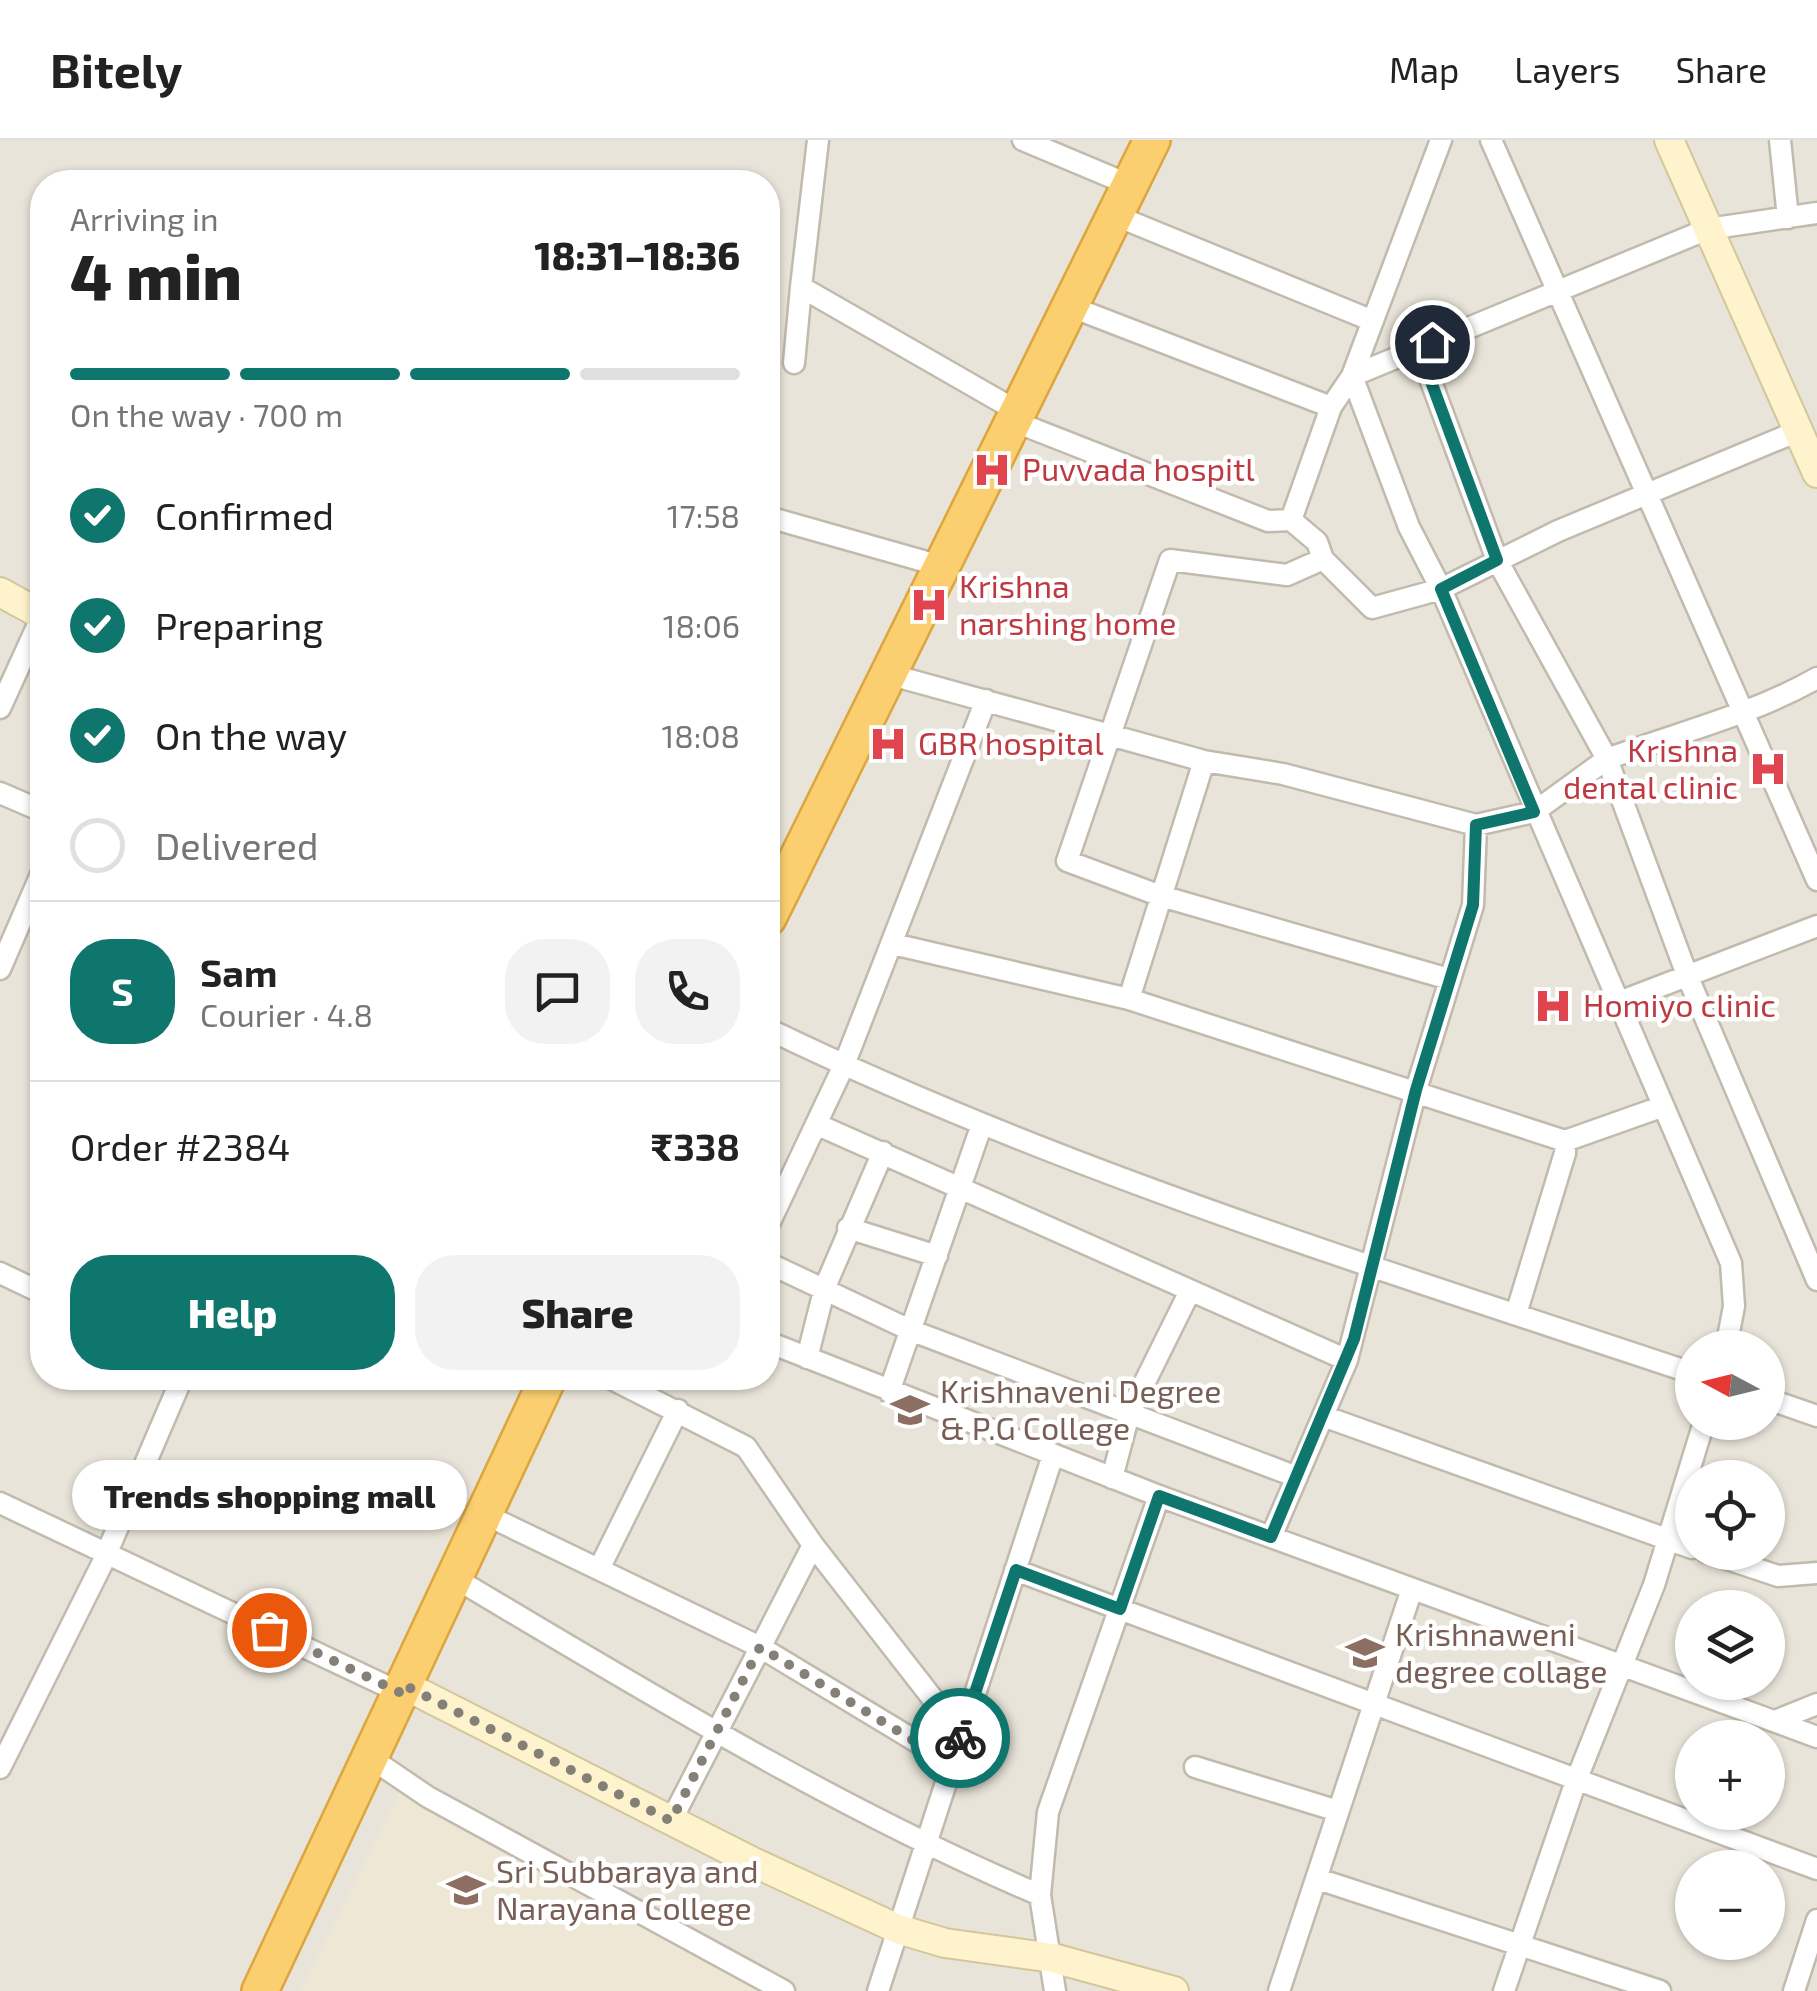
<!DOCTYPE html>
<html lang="en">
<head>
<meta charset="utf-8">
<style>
  body { margin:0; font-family:"Exo 2",sans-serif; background:#f2f2f2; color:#222; height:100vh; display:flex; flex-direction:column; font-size:38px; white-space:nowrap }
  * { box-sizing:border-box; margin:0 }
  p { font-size:32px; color:#767676 }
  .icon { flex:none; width:55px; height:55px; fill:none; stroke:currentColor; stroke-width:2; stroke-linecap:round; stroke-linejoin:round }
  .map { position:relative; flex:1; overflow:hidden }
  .sheet { position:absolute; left:30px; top:30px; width:750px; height:1220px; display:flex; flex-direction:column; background:#fff; border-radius:40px; box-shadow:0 2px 8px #0004 }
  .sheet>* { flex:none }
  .needle { width:65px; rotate:277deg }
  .fabs { position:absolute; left:1675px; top:1190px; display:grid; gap:20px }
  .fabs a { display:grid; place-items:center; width:110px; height:110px; border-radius:50%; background:#fff; box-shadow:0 2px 8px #0004; font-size:50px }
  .pin { position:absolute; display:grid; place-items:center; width:85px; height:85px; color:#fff; margin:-42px; border:5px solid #fff; border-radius:50%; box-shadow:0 2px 10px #0007 }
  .courier { position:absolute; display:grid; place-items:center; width:100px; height:100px; margin:-50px; border:8px solid #0f766e; border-radius:50%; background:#fff; color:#222; box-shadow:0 2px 12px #0007 }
  .bubble { position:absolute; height:70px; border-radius:35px; background:#fff; box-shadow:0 2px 8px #0004; font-size:32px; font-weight:800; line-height:70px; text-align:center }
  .head em { font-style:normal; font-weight:800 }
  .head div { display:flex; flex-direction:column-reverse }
  .head { display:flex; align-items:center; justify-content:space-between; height:170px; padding:0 40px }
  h1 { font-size:65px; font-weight:800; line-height:75px }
  .bar { display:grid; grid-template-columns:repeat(4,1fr); gap:15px 10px; align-content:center; height:120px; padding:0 40px }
  .bar i { height:12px; border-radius:8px; background:#e0e0e0 }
  .bar .on { background:#0f766e }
  .bar p { grid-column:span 4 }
  .line { display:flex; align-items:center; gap:25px; padding:0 40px; border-top:2px solid #e0e0e0 }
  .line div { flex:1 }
  .round { display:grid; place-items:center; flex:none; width:105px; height:105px; border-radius:40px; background:#f2f2f2 }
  ol { padding:0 40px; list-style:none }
  li { display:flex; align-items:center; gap:30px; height:110px }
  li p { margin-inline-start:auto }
  li .icon { padding:10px; border-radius:50%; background:#0f766e; color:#fff; stroke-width:4 }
  li:last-child { color:#767676 }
  li i { width:55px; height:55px; border:5px solid #e0e0e0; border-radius:50% }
  .button { display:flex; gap:20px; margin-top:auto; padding:20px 40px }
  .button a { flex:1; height:115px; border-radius:40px; background:#0f766e; color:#fff; font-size:40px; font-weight:800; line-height:115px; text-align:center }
  .button a+a { background:#f2f2f2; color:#222 }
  header { display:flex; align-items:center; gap:60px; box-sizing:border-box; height:140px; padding:0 50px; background:#fff; border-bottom:2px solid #e0e0e0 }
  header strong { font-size:48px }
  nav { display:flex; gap:55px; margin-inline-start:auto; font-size:35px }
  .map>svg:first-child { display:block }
  .residential { fill:#e9e4d9; fill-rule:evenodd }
  .education { fill:#eee7d5 }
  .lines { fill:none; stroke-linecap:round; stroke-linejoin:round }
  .street-casing { stroke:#c1baad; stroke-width:25 }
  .secondary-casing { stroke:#d4c69b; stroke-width:32 }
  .highway-casing { stroke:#dca53e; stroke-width:40 }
  .street { stroke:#fff; stroke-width:20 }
  .secondary { stroke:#fef3cc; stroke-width:28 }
  .highway { stroke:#fbcf70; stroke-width:35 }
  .done { stroke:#858077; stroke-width:10; stroke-dasharray:0 18 }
  .route { stroke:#0f766e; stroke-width:12 }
  .labels { text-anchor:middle; stroke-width:9; stroke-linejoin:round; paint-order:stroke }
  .health-label { font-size:32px; fill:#be3a42; stroke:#fff; text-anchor:start }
  .education-label { font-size:32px; fill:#785e54; stroke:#fff; text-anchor:start }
</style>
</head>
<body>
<header>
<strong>Bitely</strong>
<nav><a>Map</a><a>Layers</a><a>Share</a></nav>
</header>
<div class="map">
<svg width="1817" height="1851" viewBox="0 0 1817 1851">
  <rect width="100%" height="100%" fill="#f5f2eb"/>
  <path class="residential" d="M 0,0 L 1817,0 L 1817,1851 L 0,1851 ZM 42,42 L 768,42 L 768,1238 L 42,1238 ZM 1692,1208 L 1768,1208 L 1768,1282 L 1692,1282 ZM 1692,1338 L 1768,1338 L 1768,1412 L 1692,1412 ZM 1692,1468 L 1768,1468 L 1768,1542 L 1692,1542 ZM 1692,1598 L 1768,1598 L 1768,1672 L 1692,1672 ZM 1692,1728 L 1768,1728 L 1768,1802 L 1692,1802 Z"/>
  <path class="education" d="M 401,1650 L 763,1851 L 300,1851 Z"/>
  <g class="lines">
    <g class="street-casing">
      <path id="street" d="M 1023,0 L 1130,45
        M 1491,0 L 1817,740
        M 1780,0 L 1788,78
        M 1114,75 L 1373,181
        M 801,147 L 818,0
        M 1069,166 L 1331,267
        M 794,223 L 801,147 L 1017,271
        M 1352,236 L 1409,387 L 1441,449 L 1558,391 L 1798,291
        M 1352,236 L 1708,89 L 1817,73
        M 1013,281 L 1268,381 L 1291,380 L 1317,402 L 1323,419 L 1372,468 L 1441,449 L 1731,1123 L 1734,1166 L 1726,1208
        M 768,377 L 941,426
        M 1291,380 L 1331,267 L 1352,236 L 1441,0
        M 1323,419 L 1287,435 L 1170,420 L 1067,721 L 1161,756 L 1449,839
        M 888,534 L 1204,621 L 1283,634 L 1476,685 L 1534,672 L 1607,619 L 1497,420 L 1419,209
        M 1817,538 C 1752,575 1677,593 1607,619 L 1687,835 L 1817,1140
        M 0,568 L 42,476
        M 0,653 L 42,671
        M 893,804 L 1129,859 L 1565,1001 L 1661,967
        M 0,829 L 42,732
        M 1129,859 L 1204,621
        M 1619,862 L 1817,786
        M 768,889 C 1064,1032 1381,1129 1692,1233
        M 816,984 L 1347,1220 L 1271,1397
        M 768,1086 L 844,925 L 986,560
        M 848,1088 L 937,1116
        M 768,1123 L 910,1190 L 1297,1337
        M 0,1133 L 42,1153
        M 1516,1174 L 1565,1013 L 1565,1001
        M 768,1202 L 1159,1356 L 1817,1597
        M 807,1218 L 825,1147 L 883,1012
        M 1347,1220 L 1416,950 L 1473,765 L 1476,685
        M 610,1238 L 746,1307 L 813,1405 L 961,1595
        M 889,1252 L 981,987
        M 1768,1259 L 1817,1276
        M 1323,1276 L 1692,1408
        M 1112,1338 L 1129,1274 L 1190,1151
        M 0,1363 L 399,1552
        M 482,1373 L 760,1507 L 952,1623
        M 1706,1412 L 1778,1436 L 1817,1433
        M 599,1429 L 678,1270
        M 1015,1430 L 1817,1729
        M 453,1437 C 645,1551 835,1668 1040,1755
        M 1775,1581 L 1817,1564
        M 369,1617 L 428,1657 L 784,1851
        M 1195,1627 L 1338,1671
        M 0,1628 L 102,1424 L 182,1238
        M 671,1681 L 813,1405
        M 1318,1739 L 1660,1851
        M 878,1851 L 1053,1315
        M 1055,1851 L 1040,1755 L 1048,1672 L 1159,1356
        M 1279,1851 L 1412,1449
        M 1504,1851 L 1576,1641 L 1654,1445 L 1704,1282
        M 1794,1851 L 1817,1780"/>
    </g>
    <g class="secondary-casing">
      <path id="secondary" d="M 1669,0 L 1817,333
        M 0,452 L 42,475
        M 402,1544 L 755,1723 L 898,1789 L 945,1803 L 1053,1818 L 1174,1851"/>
    </g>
    <g class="highway-casing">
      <path id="highway" d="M 768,778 L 1152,0
        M 260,1851 L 548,1238"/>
    </g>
    <use href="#street" class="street"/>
    <use href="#secondary" class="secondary"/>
    <use href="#highway" class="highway"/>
  </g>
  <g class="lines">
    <path class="done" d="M 269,1490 L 399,1552 L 402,1544 L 671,1681 L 760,1507 L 952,1624 L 960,1598"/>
    <path class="route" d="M 960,1598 L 1016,1430 L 1120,1469 L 1159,1356 L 1271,1397 L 1354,1199 L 1416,950 L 1473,765 L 1476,685 L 1534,672 L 1441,449 L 1497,420 L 1419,209 L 1432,202"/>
  </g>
  <defs>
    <g id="hospital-bare" transform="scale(3)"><path d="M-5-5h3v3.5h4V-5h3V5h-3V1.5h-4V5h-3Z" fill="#e0444e" stroke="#fff" stroke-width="2.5" paint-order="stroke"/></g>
    <g id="university-bare" transform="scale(3)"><path d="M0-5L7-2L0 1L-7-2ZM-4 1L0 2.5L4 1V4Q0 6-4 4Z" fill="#8d6e63" stroke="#fff" stroke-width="2.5" paint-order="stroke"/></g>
  </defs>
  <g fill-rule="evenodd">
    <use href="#hospital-bare" x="992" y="330"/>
    <use href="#hospital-bare" x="929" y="465"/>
    <use href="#hospital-bare" x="888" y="604"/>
    <use href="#hospital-bare" x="1768" y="629"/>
    <use href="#hospital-bare" x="1553" y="866"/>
    <use href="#university-bare" x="910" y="1270"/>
    <use href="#university-bare" x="1365" y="1513"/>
    <use href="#university-bare" x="466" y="1750"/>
  </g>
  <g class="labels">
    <g class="health-label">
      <text x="1022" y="341">Puvvada hospitl</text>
      <text x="959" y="458">Krishna<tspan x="959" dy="37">narshing home</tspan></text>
      <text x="918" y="615">GBR hospital</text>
      <text x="1738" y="622" text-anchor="end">Krishna<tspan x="1738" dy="37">dental clinic</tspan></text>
      <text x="1583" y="877">Homiyo clinic</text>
    </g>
    <g class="education-label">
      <text x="940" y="1263">Krishnaveni Degree<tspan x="940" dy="37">&amp; P.G College</tspan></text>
      <text x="1395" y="1506">Krishnaweni<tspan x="1395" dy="37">degree collage</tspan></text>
      <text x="496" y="1743">Sri Subbaraya and<tspan x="496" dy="37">Narayana College</tspan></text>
    </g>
  </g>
</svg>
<div class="fabs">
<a><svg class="needle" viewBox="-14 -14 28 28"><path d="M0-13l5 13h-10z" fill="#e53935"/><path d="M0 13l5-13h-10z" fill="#767676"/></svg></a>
<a><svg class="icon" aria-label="locate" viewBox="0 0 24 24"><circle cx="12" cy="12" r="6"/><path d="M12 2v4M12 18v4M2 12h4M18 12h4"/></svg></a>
<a><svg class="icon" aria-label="layers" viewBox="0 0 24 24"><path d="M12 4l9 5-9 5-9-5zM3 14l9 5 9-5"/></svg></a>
<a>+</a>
<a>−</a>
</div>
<div class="pin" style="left:269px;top:1490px;background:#ea580c"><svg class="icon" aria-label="bag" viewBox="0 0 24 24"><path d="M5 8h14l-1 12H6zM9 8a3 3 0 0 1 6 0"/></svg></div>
<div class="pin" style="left:1432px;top:202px;background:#1f2937"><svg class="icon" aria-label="home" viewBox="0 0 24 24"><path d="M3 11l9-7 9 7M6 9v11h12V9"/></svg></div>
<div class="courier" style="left:960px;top:1598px"><svg class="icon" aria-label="bike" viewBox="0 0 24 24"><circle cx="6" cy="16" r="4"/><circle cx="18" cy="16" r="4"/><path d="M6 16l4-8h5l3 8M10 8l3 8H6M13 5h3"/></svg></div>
<div class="bubble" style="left:72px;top:1320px;width:395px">Trends shopping mall</div>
<section class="sheet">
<div class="head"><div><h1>4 min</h1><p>Arriving in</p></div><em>18:31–18:36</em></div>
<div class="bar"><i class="on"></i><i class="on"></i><i class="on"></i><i></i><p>On the way · 700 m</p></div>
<ol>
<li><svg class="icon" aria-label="check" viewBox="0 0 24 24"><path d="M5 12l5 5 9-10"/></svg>Confirmed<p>17:58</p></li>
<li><svg class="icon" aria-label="check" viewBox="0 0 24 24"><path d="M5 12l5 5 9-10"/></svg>Preparing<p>18:06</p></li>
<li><svg class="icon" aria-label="check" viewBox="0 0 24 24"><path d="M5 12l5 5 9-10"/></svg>On the way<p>18:08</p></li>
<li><i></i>Delivered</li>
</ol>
<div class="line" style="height:180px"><b class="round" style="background:#0f766e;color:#fff">S</b><div><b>Sam</b><p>Courier · 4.8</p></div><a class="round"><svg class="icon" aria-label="chat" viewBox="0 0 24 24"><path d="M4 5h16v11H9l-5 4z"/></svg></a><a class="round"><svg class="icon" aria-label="phone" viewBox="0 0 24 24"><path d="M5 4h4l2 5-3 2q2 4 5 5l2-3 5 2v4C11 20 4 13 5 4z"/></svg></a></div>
<div class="line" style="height:130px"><div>Order #2384</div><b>₹338</b></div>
<div class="button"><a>Help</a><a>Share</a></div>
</section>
</div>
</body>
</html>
